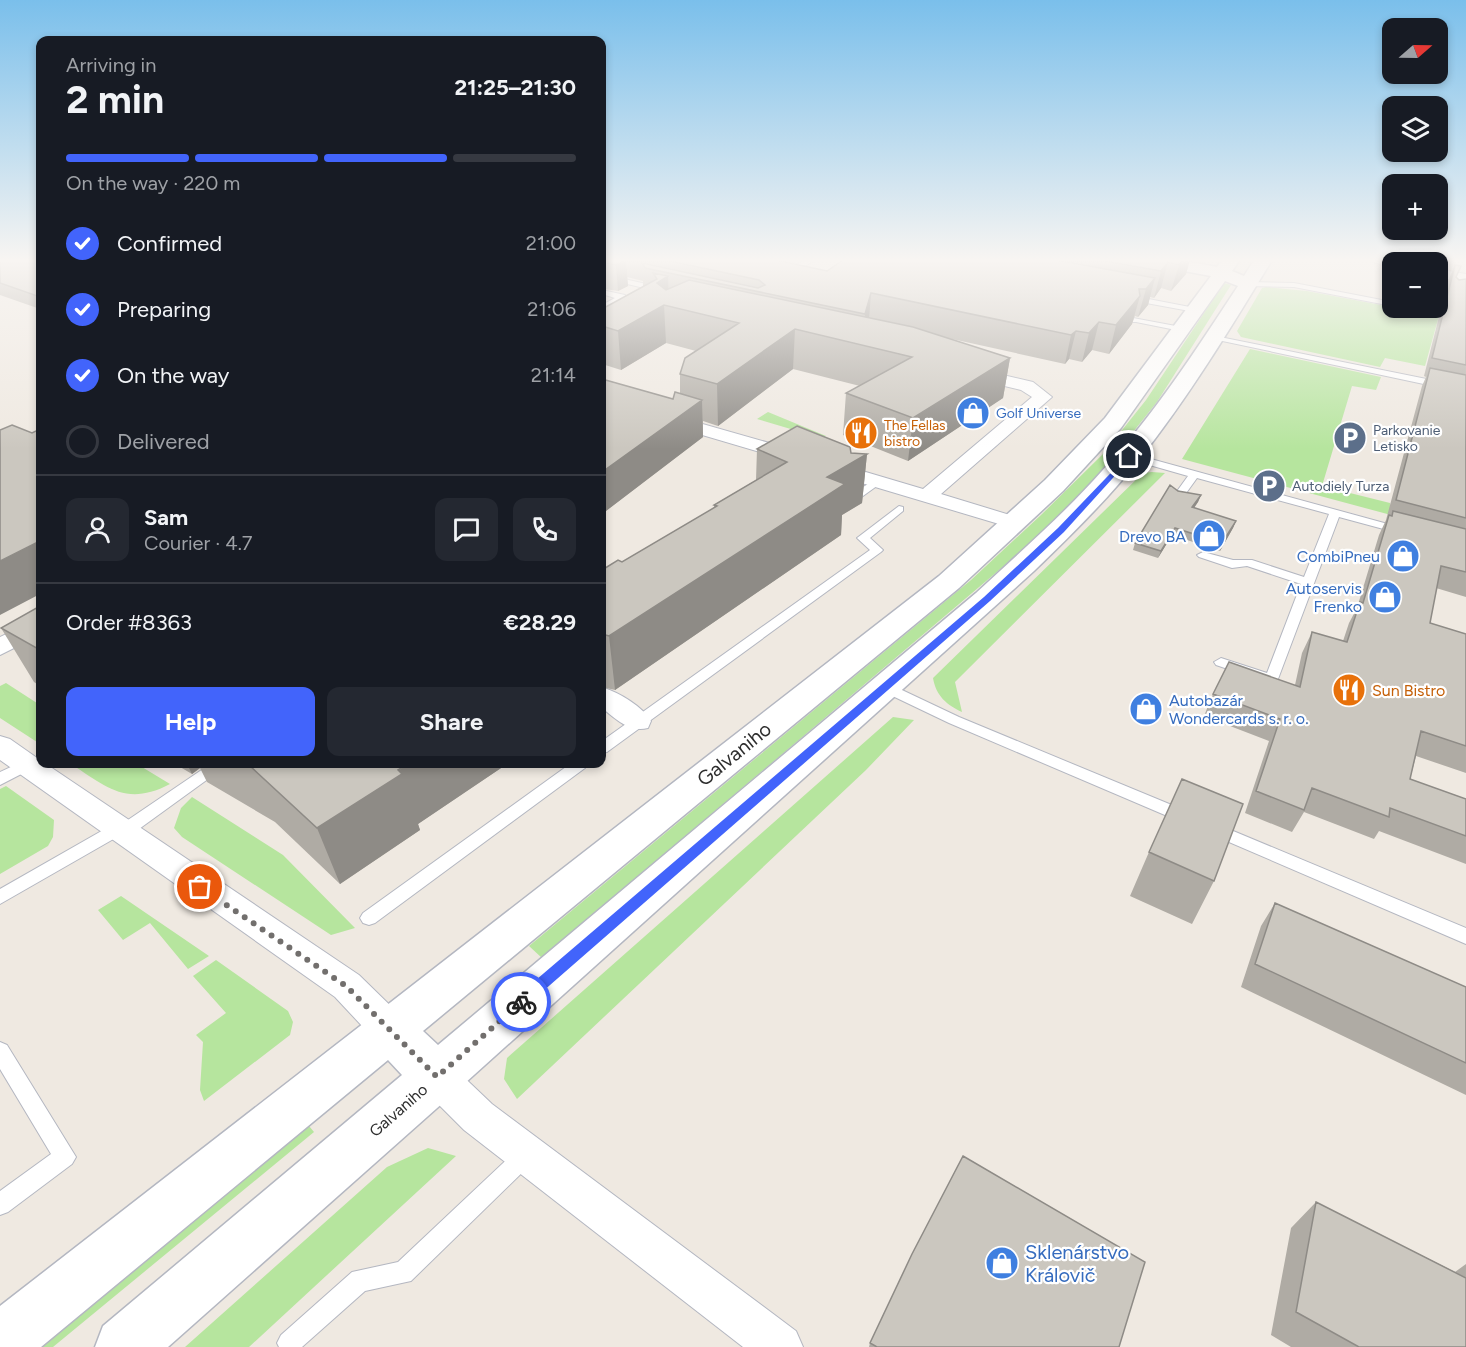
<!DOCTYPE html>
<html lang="en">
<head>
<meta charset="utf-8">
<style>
  body { margin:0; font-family:Figtree,sans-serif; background:#242831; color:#f1f3f6; height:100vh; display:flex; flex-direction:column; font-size:22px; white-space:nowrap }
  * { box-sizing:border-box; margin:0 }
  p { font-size:20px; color:#9ea1a6 }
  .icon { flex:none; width:33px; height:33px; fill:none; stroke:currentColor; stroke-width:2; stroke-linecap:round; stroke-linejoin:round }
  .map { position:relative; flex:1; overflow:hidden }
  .details { position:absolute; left:36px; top:36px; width:570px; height:732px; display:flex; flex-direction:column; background:#171b24; border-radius:12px; box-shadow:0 3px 9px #0003 }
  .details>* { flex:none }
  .needle { width:39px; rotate:70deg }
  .buttons { position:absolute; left:1382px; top:18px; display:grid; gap:12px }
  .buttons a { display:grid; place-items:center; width:66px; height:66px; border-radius:12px; background:#171b24; box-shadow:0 3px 9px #0003; font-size:30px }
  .pin { position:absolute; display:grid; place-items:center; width:51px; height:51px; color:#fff; margin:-26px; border:3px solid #fff; border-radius:50%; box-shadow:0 2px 6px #0007 }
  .courier { position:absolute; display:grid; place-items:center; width:60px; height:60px; margin:-30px; border:4px solid #4264fb; border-radius:50%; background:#fff; color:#222; box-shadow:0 2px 8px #0007 }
  .headline em { font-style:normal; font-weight:700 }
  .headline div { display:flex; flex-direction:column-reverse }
  .headline { display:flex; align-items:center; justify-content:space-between; height:102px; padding:0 30px }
  h1 { font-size:39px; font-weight:700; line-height:45px }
  .bar { display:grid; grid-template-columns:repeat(4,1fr); gap:9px 6px; align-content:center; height:72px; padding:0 30px }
  .bar i { height:8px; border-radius:4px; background:#363941 }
  .bar .on { background:#4264fb }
  .bar p { grid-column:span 4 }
  .line { display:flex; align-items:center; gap:15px; padding:0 30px; border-top:2px solid #363941 }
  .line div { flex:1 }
  .round { display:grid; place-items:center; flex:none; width:63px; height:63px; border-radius:12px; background:#242831 }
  ol { padding:0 30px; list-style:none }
  li { display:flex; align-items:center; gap:18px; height:66px }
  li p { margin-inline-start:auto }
  li .icon { padding:6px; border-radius:50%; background:#4264fb; color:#fff; stroke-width:4 }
  li:last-child { color:#9ea1a6 }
  li i { width:33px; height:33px; border:3px solid #363941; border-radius:50% }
  .button { display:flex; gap:12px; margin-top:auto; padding:12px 30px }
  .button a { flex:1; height:69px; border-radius:12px; background:#4264fb; color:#fff; font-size:24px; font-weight:700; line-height:69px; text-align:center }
  .button a+a { background:#242831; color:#f1f3f6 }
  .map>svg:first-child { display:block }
  .green { fill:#b6e59e }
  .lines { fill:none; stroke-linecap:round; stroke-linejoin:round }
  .lane-casing { stroke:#b4b7c1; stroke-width:2 }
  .street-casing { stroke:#b4b7c1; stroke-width:2 }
  .secondary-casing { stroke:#b4b7c1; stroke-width:3 }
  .lane { fill:#fff; fill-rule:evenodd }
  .street { fill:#fff; fill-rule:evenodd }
  .secondary { fill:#fff; fill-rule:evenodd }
  .wall { fill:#afaba4 }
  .shaded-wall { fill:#8e8b86 }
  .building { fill:#cbc7bf; stroke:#8e8b86; stroke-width:1.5 }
  .route { fill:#4264fb }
  .done { stroke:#726f6d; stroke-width:6; stroke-dasharray:0 10.8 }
  .labels { text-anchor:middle; stroke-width:4.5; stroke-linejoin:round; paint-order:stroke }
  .far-shop-label { font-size:14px; fill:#366cbe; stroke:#fff; text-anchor:start }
  .far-food-label { font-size:14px; fill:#c56008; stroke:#fff; text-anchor:start }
  .far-service-label { font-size:14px; fill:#4e5e75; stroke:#fff; text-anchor:start }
  .shop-label { font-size:16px; fill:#366cbe; stroke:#fff; text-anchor:end }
  .food-label { font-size:16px; fill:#c56008; stroke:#fff; text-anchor:start }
  .street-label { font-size:16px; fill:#2e2e2e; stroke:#fff }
  .near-street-label { font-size:20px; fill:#2e2e2e; stroke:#fff }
  .near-shop-label { font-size:20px; fill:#366cbe; stroke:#fff; text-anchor:start }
</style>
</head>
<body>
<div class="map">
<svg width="1466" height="1347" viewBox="0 0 1466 1347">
  <rect width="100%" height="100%" fill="#efe9e1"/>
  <path class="green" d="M 1224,283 L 1231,285 L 1157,402 L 1097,477 L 1031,543 L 542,958 L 529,946 L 971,580 L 1041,515 L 1103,454 L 1146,400 Z
    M 1266,287 L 1307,291 L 1439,316 L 1425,366 L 1385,358 L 1380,367 L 1241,337 L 1237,331 L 1262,288 Z
    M 1250,349 L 1381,377 L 1376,390 L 1352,386 L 1322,486 L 1390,503 L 1391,515 L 1182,459 Z
    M 768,412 L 826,436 L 821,438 L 757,419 Z
    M 1152,472 L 1165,473 L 955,682 L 962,712 C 947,705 936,696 933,678 L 1143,473 Z
    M 6,683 L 40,705 L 40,744 L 0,718 L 0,686 Z
    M 893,717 L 914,720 L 866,770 L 517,1099 L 504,1079 L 507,1058 Z
    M 71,764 L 137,764 L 170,784 C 126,807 107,787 71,764 Z
    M 6,786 L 54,820 L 53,837 L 48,846 L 0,874 L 0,789 Z
    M 192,797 L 283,855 L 355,928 L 331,935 L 182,837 L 174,828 L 181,808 Z
    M 121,896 L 209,956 L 188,969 L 150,923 L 123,940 L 98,910 Z
    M 216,960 L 288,1011 L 293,1022 L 290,1035 L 204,1101 L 200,1090 L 203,1042 L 196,1035 L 226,1013 L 193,976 Z
    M 304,1120 L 314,1132 L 53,1347 L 30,1347 Z
    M 428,1148 L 456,1156 L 249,1347 L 185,1347 L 387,1167 Z"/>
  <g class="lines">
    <g class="lane-casing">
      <path id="lane" d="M 805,260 L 814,260 L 789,277 L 783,277 L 783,273 Z
        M 602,274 L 664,288 L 665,290 L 661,292 L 602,278 Z
        M 1248,282 L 1294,283 L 1392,302 L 1392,306 L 1294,287 L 1245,286 L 1244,284 Z
        M 602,290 L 625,295 L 626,297 L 602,310 L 602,305 L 615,298 L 602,294 Z
        M 1133,296 L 1195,308 L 1199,310 L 1195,312 L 1130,300 L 1130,296 Z
        M 1408,308 L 1434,308 L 1429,313 Z
        M 1133,318 L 1181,327 L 1185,329 L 1181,331 L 1136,322 L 1133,322 Z
        M 1210,335 L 1466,387 L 1466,393 L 1213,339 L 1209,337 Z
        M 1129,453 L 1406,529 L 1408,531 L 1402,534 L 1339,517 L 1278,679 L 1271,683 L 1266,682 L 1216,665 L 1214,662 L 1221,658 L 1267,673 L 1301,584 L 1247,566 L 1232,568 L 1199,557 L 1197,555 L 1203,552 L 1233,560 L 1252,560 L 1304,577 L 1329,514 L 1197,478 L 1184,496 L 1176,496 L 1175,494 L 1188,476 L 1125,458 L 1125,454 Z
        M 877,478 L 882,481 L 881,483 L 856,501 L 848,501 L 848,497 Z
        M 899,506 L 903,507 L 903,511 L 870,538 L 883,550 L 881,552 L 607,752 L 602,753 L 602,741 L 870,550 L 857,538 Z
        M 885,682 L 959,717 L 1191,813 L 1193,817 L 1191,821 L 1185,823 L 1179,821 L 949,723 L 880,690 L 878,687 Z
        M 26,760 L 31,761 L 33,765 L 31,769 L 0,785 L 0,772 Z
        M 570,764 L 587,764 L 585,768 L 375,923 L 369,925 L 363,923 L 360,918 L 363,913 Z
        M 203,769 L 208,771 L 211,775 L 208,779 L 128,837 L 122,839 L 117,837 L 0,904 L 0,889 L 112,825 L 122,824 Z
        M 1214,823 L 1466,928 L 1466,944 L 1208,833 L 1206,829 L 1208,825 Z
        M 0,1042 L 7,1045 L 76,1157 L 72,1164 L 8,1212 L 0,1215 L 0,1191 L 51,1154 L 0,1069 Z
        M 525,1146 L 532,1149 L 535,1156 L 532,1163 L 411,1281 L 365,1291 L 302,1347 L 279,1347 L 277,1343 L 281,1335 L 352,1272 L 398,1262 L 518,1149 Z"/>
    </g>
    <g class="street-casing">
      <path id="street" d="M 1367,260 L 1398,262 L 1392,262 L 1392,268 Z
        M 1437,269 L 1466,274 L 1466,282 L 1437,277 Z
        M 973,368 L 1033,382 L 1052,397 L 941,494 L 1023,519 L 1027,523 L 1023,527 L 1009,527 L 825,472 L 822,468 L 832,462 L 923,489 L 1032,397 L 1021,390 L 967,377 L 965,373 Z
        M 671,415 L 801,452 L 804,456 L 794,462 L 665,424 L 662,420 Z
        M 40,618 L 40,635 L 0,655 L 0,637 Z
        M 604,688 C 620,693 643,707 651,721 L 648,728 C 629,733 616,719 602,708 L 602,689 Z
        M 0,736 L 10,739 L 40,760 L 40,764 L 46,764 L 359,975 L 403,1018 L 408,1030 L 403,1042 L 390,1047 L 377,1042 L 335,997 L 0,760 Z
        M 437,1059 L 450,1064 L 492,1104 L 796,1331 L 803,1347 L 743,1347 L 464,1130 L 424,1090 L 418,1077 L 424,1064 Z"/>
    </g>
    <g class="secondary-casing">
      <path id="secondary" d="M 1142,260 L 1180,260 L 1217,267 L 1222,260 L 1240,260 L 1232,271 L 1244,276 L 1254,260 L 1272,260 C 1230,329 1188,398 1138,461 C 1106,501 1070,536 1034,571 L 454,1093 L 168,1347 L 95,1347 L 103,1326 L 402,1075 L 388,1060 L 41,1347 L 0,1347 L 0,1306 L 939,576 L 1045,480 L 1105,418 L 1211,276 L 1151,265 ZM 1225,281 L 1238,286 C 1196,350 1154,415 1102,471 C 1063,515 1019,553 976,593 L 438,1045 L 423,1031 L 959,588 L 1063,491 L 1121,428 Z"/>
    </g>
    <use href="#lane" class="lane"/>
    <use href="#street" class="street"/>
    <use href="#secondary" class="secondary"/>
  </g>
  <path class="wall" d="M 0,260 L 40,260 L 40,309 L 0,295 Z
    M 602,260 L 776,260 L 827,271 L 843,260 L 1190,260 L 1186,274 L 1171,291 L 1161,288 L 1154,298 L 1150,297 L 1148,305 L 1138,317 L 1135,316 L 1132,324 L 1109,354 L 1092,350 L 1082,362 L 1069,359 L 1065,364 L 943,337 L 1010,358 L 1003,398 L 908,461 L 843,435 L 846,393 L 860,386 L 793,369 L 718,426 L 703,421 L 703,437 L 602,514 L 602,379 L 673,399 L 680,394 L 680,374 L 696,351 L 666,343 L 621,370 L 602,364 L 602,309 L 643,287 L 643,281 L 627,277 L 628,286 L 618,291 L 605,289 L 606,298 L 602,300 Z
    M 1398,260 L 1447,260 L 1443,268 L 1442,268 L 1437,278 L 1437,262 Z
    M 1455,265 L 1456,277 L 1459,280 L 1466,279 L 1466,597 L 1436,588 L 1430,623 L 1466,634 L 1466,773 L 1416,756 L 1410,779 L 1466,799 L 1466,864 L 1379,831 L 1374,839 L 1304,812 L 1292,832 L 1245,813 L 1269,741 L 1204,716 L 1213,694 L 1295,685 L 1302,653 L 1312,632 L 1343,641 L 1349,623 L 1357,608 L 1379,535 L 1386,520 L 1422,386 L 1426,377 L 1424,376 L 1448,281 Z
    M 1392,269 L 1392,289 L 1383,287 L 1389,272 Z
    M 757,449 L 867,454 L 862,503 L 842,515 L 841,535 L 615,690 L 602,687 L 602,570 L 622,562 L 714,508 L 714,505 L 756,480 Z
    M 1178,491 L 1201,495 L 1198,502 L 1194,508 L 1236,521 L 1233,528 L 1220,551 L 1172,535 L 1158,558 L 1133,550 L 1135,543 Z
    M 40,606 L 40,686 L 34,682 L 1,628 Z
    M 175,764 L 507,764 L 418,824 L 420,830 L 340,884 L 275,822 L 207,782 L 200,768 L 192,774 Z
    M 1149,852 L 1214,881 L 1192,924 L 1130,896 Z
    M 1275,903 L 1466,987 L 1466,1095 L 1241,987 L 1261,926 Z
    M 1316,1202 L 1455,1272 L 1466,1264 L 1466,1347 L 1291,1347 L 1271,1335 L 1291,1228 Z
    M 870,1343 L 1119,1347 L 869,1347 Z"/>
  <path class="shaded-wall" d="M 626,260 L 628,286 L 618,291 L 616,265 Z
    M 1183,260 L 1190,260 L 1186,274 L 1171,291 L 1179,265 Z
    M 1168,262 L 1161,288 L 1154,298 L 1161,271 Z
    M 604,271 L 606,298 L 602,300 L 602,272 Z
    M 668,276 L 669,306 L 664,305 L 666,343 L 621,370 L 618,331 L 657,283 Z
    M 1155,278 L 1148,305 L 1138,317 L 1146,289 Z
    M 871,293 L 869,320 L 863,342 L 865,314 Z
    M 1140,296 L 1132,324 L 1109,354 L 1116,325 Z
    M 1099,322 L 1092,350 L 1082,362 L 1089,333 Z
    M 795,329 L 793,369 L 718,426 L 717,384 Z
    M 1076,331 L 1069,359 L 1065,364 L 1071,335 Z
    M 1010,358 L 1003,398 L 908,461 L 913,418 Z
    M 702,400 L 703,437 L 602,514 L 602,472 Z
    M 867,454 L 862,503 L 842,515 L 841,535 L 615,690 L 609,636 L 827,477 Z
    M 1201,495 L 1198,502 L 1189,515 L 1192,507 Z
    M 1236,521 L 1233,528 L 1220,551 L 1222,543 Z
    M 1175,528 L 1172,535 L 1158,558 L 1161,551 Z
    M 40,541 L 40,594 L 0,615 L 0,561 Z
    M 187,764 L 198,764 L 200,768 L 192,774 Z
    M 408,764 L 507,764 L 418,824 L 420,830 L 340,884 L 317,828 Z"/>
  <path class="building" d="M 0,260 L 40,260 L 40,297 L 0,283 Z
    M 602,260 L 626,260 L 616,265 L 602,262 Z
    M 665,260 L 776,260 L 827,271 L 843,260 L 1056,260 L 1155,278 L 1146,289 L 1139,289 L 1140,296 L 1116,325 L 1099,322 L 1089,333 L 1076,331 L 1071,335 L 871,293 L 865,314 L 645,268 L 642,263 L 758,288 L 765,285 L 759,280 Z
    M 1099,260 L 1183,260 L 1179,265 L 1168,262 L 1161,271 Z
    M 1398,260 L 1443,260 L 1443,264 L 1437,275 L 1437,262 L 1397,262 Z
    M 1455,265 L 1461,266 L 1456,277 L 1459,280 L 1466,279 L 1466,365 L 1432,358 Z
    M 653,273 L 668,276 L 657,283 L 666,290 L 689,280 L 913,327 L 1010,358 L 913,418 L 846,393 L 912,357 L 795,329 L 717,384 L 680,374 L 685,358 L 739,323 L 664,305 L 618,331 L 602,326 L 602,309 L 657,279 Z
    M 1430,368 L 1466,375 L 1466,518 L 1396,500 Z
    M 602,379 L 673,399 L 675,392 L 702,400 L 602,472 Z
    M 12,425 L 32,433 L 38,430 L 40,431 L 40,541 L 0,561 L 0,430 Z
    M 797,426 L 850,447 L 851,453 L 867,454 L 827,477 L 845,484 L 609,636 L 602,634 L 602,570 L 618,560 L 622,562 L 717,506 L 714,505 L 787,462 L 757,449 Z
    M 1170,485 L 1178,491 L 1201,495 L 1192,507 L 1236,521 L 1222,543 L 1175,528 L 1161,551 L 1135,543 Z
    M 1393,511 L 1466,529 L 1466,572 L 1441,566 L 1430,623 L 1466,634 L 1466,746 L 1421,731 L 1410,779 L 1466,799 L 1466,836 L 1390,808 L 1389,817 L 1312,788 L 1304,810 L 1256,791 L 1280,719 L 1213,694 L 1229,662 L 1300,687 L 1312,632 L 1347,642 L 1360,602 L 1363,603 L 1389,515 L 1392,516 Z
    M 40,606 L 40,650 L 1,628 Z
    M 245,764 L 408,764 L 398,770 L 402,774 L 317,828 L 250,766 Z
    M 1182,779 L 1243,804 L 1214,881 L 1149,852 Z
    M 1275,903 L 1466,987 L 1466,1063 L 1255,964 Z
    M 963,1156 L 1145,1262 L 1119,1347 L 877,1347 L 870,1343 L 912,1254 Z
    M 1316,1202 L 1466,1278 L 1466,1347 L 1359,1347 L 1296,1312 Z"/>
  <linearGradient id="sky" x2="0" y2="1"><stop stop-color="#7abfeb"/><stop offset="0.58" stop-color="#f8f5f2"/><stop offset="1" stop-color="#f8f5f2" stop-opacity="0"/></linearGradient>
  <rect width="1466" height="449" fill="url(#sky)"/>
  <path class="route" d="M 1129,454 L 1131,458 L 1064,532 L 990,601 L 526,1006 L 516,1006 L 516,997 L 984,597 L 1058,528 Z"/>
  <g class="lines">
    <path class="done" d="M 200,887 L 346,986 L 437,1077 L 521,1002"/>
  </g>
  <defs>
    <g id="shop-disc" transform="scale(1.725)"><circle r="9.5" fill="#3f7fe0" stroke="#fff"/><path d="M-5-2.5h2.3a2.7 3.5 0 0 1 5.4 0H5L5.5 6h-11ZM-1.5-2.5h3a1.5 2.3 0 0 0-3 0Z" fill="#fff"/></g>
    <g id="restaurant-disc" transform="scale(1.725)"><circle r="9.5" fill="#e8710a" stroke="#fff"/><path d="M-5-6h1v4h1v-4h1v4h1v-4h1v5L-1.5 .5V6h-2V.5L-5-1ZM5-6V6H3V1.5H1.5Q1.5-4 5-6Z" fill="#fff"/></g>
    <g id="parking-disc" transform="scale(1.725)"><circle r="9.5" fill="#5c6f8a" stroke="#fff"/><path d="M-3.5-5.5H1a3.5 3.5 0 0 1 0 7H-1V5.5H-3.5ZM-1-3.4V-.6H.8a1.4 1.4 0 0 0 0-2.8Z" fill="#fff"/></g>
  </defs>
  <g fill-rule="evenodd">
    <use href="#shop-disc" x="973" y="413"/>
    <use href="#restaurant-disc" x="861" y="433"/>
    <use href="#parking-disc" x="1350" y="438"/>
    <use href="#parking-disc" x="1269" y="486"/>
    <use href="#shop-disc" x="1209" y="536"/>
    <use href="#shop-disc" x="1403" y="556"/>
    <use href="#shop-disc" x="1385" y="597"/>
    <use href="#restaurant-disc" x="1349" y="690"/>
    <use href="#shop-disc" x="1146" y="709"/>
    <use href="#shop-disc" x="1002" y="1263"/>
  </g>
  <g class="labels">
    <g class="far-shop-label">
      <text x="996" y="418">Golf Universe</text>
    </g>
    <g class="far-food-label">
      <text x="884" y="430">The Fellas<tspan x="884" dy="16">bistro</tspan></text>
    </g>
    <g class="far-service-label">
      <text x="1373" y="435">Parkovanie<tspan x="1373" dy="16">Letisko</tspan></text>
      <text x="1292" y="491">Autodiely Turza</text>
    </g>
    <g class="shop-label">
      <text x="1186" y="542">Drevo BA</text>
      <text x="1380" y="562">CombiPneu</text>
      <text x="1362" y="594">Autoservis<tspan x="1362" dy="18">Frenko</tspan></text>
      <text x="1169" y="706" text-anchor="start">Autobazár<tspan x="1169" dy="18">Wondercards s. r. o.</tspan></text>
    </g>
    <g class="food-label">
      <text x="1372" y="696">Sun Bistro</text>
    </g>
    <g class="street-label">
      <text transform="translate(398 1110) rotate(-41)" y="6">Galvaniho</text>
    </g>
    <g class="near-street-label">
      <text transform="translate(734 754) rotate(-39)" y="7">Galvaniho</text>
    </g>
    <g class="near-shop-label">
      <text x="1025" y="1259">Sklenárstvo<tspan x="1025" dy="23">Královič</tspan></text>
    </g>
  </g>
</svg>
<div class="buttons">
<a><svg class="needle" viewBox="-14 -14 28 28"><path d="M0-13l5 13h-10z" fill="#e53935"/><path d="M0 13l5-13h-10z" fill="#9ea1a6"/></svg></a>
<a><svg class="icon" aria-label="layers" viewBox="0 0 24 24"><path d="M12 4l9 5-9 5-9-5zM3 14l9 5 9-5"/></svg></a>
<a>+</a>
<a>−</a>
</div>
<div class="pin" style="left:200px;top:887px;background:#ea580c"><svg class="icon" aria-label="bag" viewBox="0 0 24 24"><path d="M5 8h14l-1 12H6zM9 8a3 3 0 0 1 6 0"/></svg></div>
<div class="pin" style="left:1129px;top:456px;background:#1f2937"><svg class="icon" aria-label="home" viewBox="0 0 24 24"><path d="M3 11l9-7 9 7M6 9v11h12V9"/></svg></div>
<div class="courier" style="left:521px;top:1002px"><svg class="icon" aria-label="bike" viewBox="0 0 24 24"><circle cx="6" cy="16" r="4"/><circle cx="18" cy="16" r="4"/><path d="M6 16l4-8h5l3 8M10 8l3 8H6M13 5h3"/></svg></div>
<section class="details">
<div class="headline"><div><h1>2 min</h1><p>Arriving in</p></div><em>21:25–21:30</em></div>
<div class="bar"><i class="on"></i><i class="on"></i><i class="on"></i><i></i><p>On the way · 220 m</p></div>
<ol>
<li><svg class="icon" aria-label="check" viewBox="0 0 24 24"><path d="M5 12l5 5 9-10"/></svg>Confirmed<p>21:00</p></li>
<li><svg class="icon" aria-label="check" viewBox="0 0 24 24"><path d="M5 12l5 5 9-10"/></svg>Preparing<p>21:06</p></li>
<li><svg class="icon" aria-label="check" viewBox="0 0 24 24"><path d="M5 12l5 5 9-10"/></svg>On the way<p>21:14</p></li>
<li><i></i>Delivered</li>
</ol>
<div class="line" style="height:108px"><a class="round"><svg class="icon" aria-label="person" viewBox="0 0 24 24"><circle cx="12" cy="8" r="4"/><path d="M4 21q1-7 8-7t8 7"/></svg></a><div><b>Sam</b><p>Courier · 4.7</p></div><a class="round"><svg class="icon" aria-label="chat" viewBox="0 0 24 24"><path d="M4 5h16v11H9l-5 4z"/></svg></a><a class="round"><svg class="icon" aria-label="phone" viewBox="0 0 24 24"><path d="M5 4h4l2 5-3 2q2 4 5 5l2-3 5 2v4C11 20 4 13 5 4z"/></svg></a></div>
<div class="line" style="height:78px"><div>Order #8363</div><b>€28.29</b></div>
<div class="button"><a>Help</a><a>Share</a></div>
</section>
</div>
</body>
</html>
